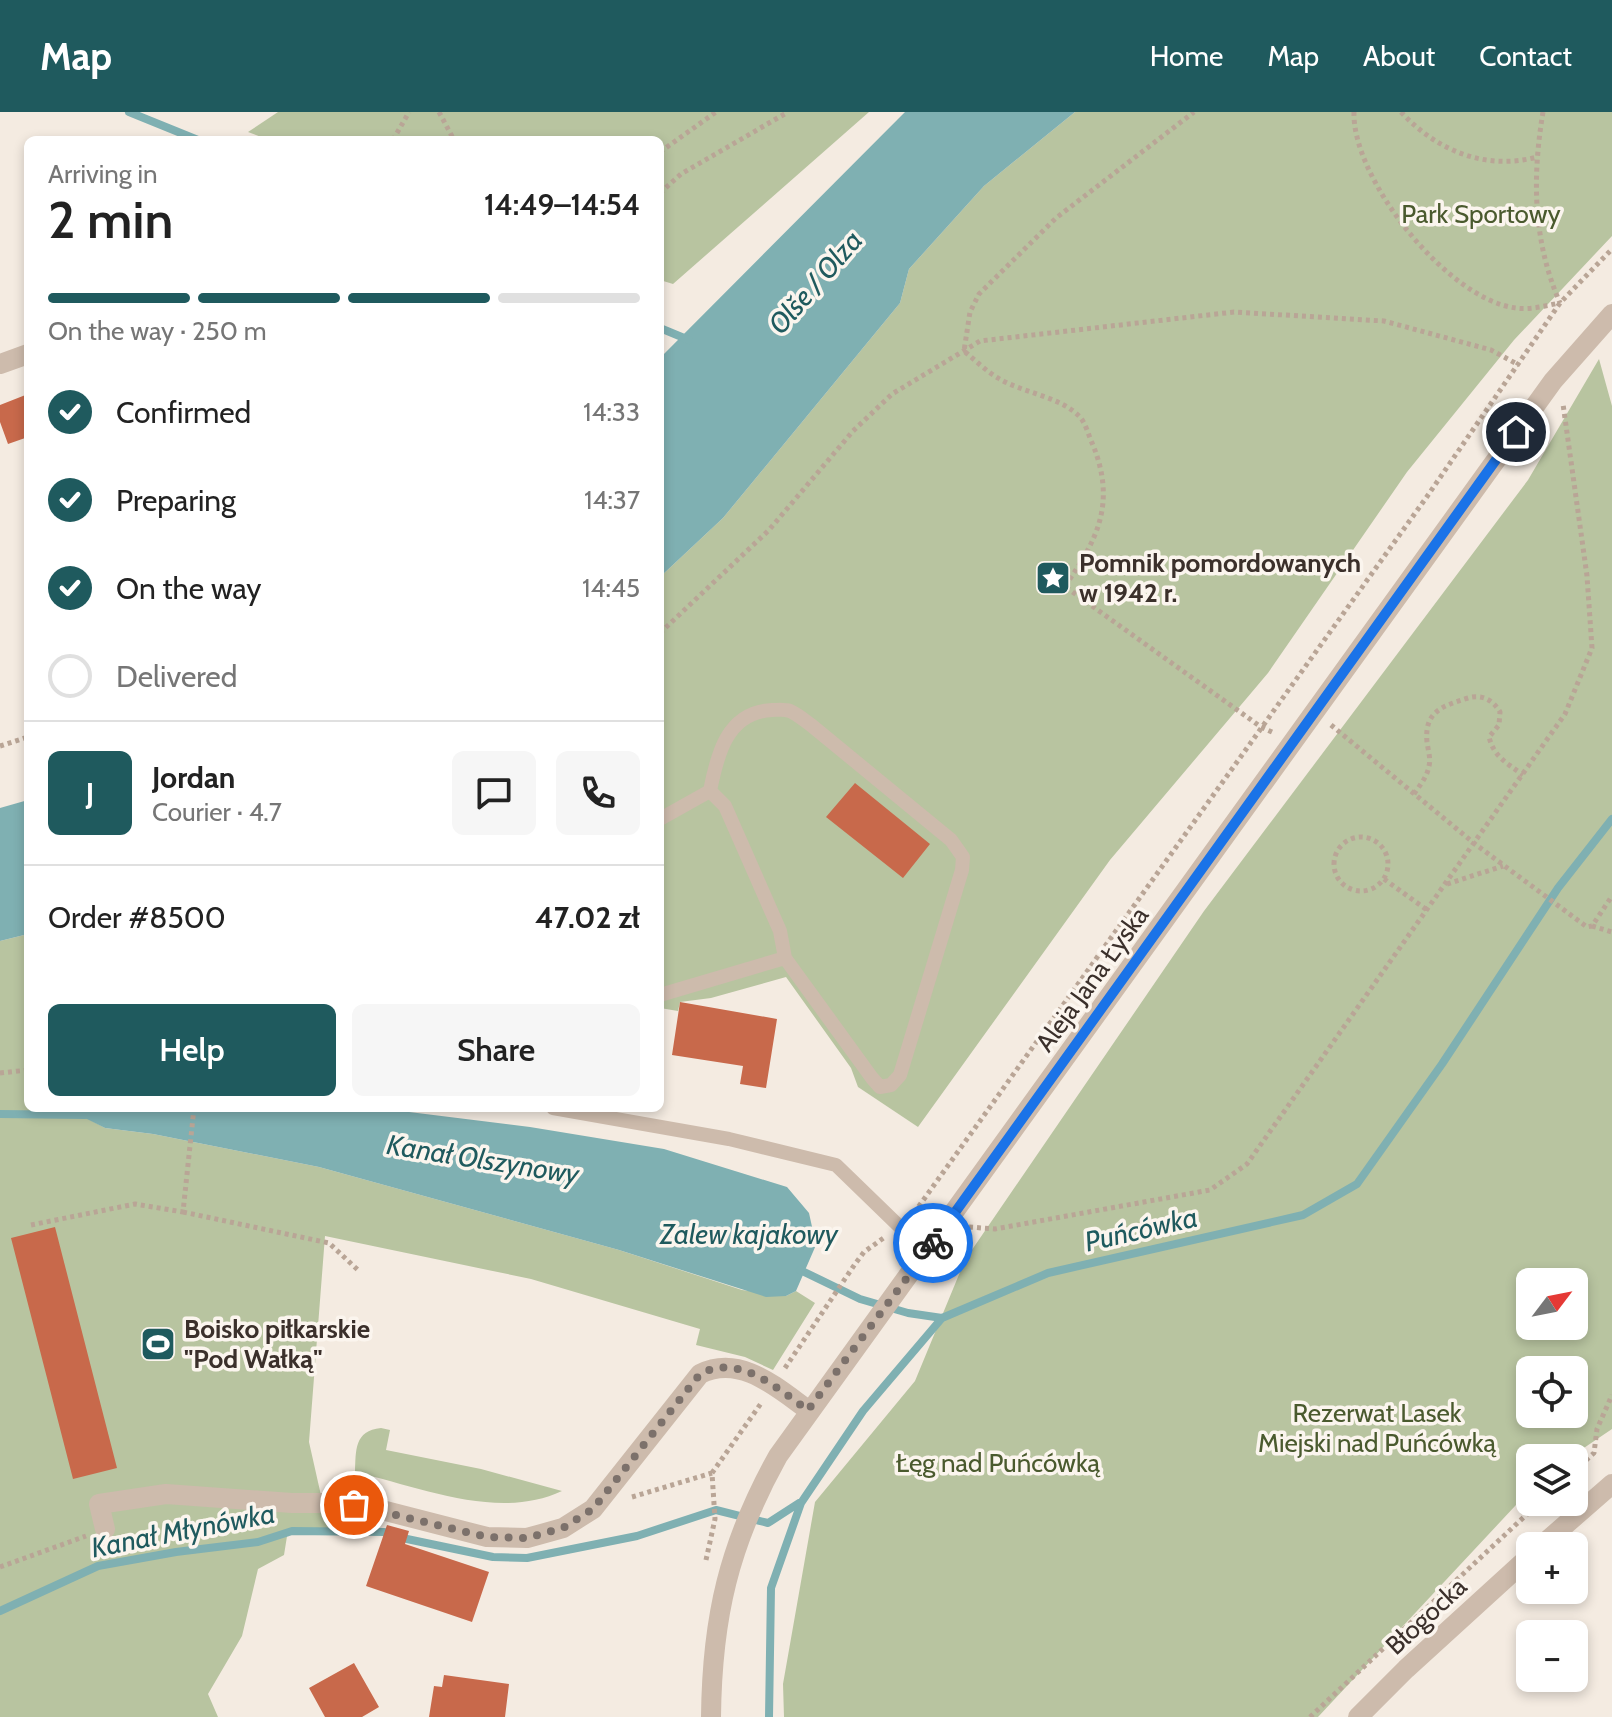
<!DOCTYPE html>
<html lang="en">
<head>
<meta charset="utf-8">
<style>
  body { margin:0; font-family:Cabin,sans-serif; background:#f6f6f6; color:#222; height:100vh; display:flex; flex-direction:column; font-size:30px; white-space:nowrap }
  * { box-sizing:border-box; margin:0 }
  p { font-size:26px; color:#767676 }
  .icon { flex:none; width:44px; height:44px; fill:none; stroke:currentColor; stroke-width:2; stroke-linecap:round; stroke-linejoin:round }
  .map { position:relative; flex:1; overflow:hidden }
  .panel { position:absolute; left:24px; top:24px; width:640px; height:976px; display:flex; flex-direction:column; background:#fff; border-radius:12px; box-shadow:0 4px 12px #0003 }
  .panel>* { flex:none }
  .needle { width:52px; rotate:58deg }
  .tools { position:absolute; left:1516px; top:1156px; display:grid; gap:16px }
  .tools a { display:grid; place-items:center; width:72px; height:72px; border-radius:12px; background:#fff; box-shadow:0 4px 12px #0003; font-size:40px }
  .pin { position:absolute; display:grid; place-items:center; width:68px; height:68px; color:#fff; margin:-34px; border:4px solid #fff; border-radius:50%; box-shadow:0 2px 8px #0007 }
  .courier { position:absolute; display:grid; place-items:center; width:80px; height:80px; margin:-40px; border:6px solid #1a73e8; border-radius:50%; background:#fff; color:#222; box-shadow:0 2px 10px #0007 }
  .headline em { font-style:normal; font-weight:600 }
  .headline div { display:flex; flex-direction:column-reverse }
  .headline { display:flex; align-items:center; justify-content:space-between; height:136px; padding:0 24px }
  h1 { font-size:52px; font-weight:600; line-height:60px }
  .bar { display:grid; grid-template-columns:repeat(4,1fr); gap:12px 8px; align-content:center; height:96px; padding:0 24px }
  .bar i { height:10px; border-radius:6px; background:#e0e0e0 }
  .bar .active { background:#1f5a5e }
  .bar p { grid-column:span 4 }
  .line { display:flex; align-items:center; gap:20px; padding:0 24px; border-top:2px solid #e0e0e0 }
  .line div { flex:1 }
  .round { display:grid; place-items:center; flex:none; width:84px; height:84px; border-radius:12px; background:#f6f6f6 }
  ol { padding:0 24px; list-style:none }
  li { display:flex; align-items:center; gap:24px; height:88px }
  li p { margin-inline-start:auto }
  li .icon { padding:8px; border-radius:50%; background:#1f5a5e; color:#fff; stroke-width:4 }
  li:last-child { color:#767676 }
  li i { width:44px; height:44px; border:4px solid #e0e0e0; border-radius:50% }
  .action { display:flex; gap:16px; margin-top:auto; padding:16px 24px }
  .action a { flex:1; height:92px; border-radius:12px; background:#1f5a5e; color:#fff; font-size:32px; font-weight:600; line-height:92px; text-align:center }
  .action a+a { background:#f6f6f6; color:#222 }
  header { display:flex; align-items:center; gap:48px; box-sizing:border-box; height:112px; padding:0 40px; background:#1f5a5e; color:#fff }
  header strong { font-size:38px }
  nav { display:flex; gap:44px; margin-inline-start:auto; font-size:28px }
  .map>svg:first-child { display:block }
  .green { fill:#b8c4a0; fill-rule:evenodd }
  .water { fill:#7fb0b2 }
  .lines { fill:none; stroke-linecap:round; stroke-linejoin:round }
  .stream { stroke:#7fb0b2; stroke-width:8 }
  .building { fill:#c8694b }
  .path { stroke:#b9a596; stroke-width:5; stroke-dasharray:4 4; stroke-linecap:butt }
  .service { stroke:#cdbbac; stroke-width:14 }
  .minor { stroke:#cdbbac; stroke-width:20 }
  .tertiary { stroke:#cdbbac; stroke-width:20 }
  .done { stroke:#7c716b; stroke-width:8; stroke-dasharray:0 14.4 }
  .route { stroke:#1a73e8; stroke-width:10 }
  .labels { text-anchor:middle; stroke-width:7; stroke-linejoin:round; paint-order:stroke }
  .park-label { font-size:26px; fill:#4a5a2e; stroke:#fbf5ee }
  .poi-label { font-size:26px; font-weight:bold; fill:#3b302b; stroke:#fbf5ee; text-anchor:start }
  .street-label { font-size:26px; fill:#3b302b; stroke:#fbf5ee }
  .water-label { font-size:28px; font-style:italic; fill:#1f5a5e; stroke:#fbf5ee }
</style>
</head>
<body>
<header>
<strong>Map</strong>
<nav><a>Home</a><a>Map</a><a>About</a><a>Contact</a></nav>
</header>
<div class="map">
<svg width="1612" height="1605" viewBox="0 0 1612 1605">
  <rect width="100%" height="100%" fill="#f4ebe1"/>
  <path class="green" d="M 278,0 L 869,0 L 673,172 L 660,168 L 660,28 L 269,28 L 248,20 Z
    M 1075,0 L 1612,0 L 1612,124 L 1514,228 L 1407,360 L 1268,561 L 1110,748 L 918,1015 L 858,975 L 851,956 L 786,865 L 711,886 L 680,890 L 678,899 L 660,896 L 660,465 L 723,406 L 900,191 L 909,157 L 984,74 Z
    M 1599,247 L 1612,294 L 1612,1317 L 1569,1346 L 1530,1346 L 1530,1378 L 1318,1605 L 784,1605 L 783,1572 L 815,1390 L 915,1269 L 965,1148 L 1204,799 L 1528,368 ZM 1530,1170 L 1574,1170 L 1574,1214 L 1530,1214 ZM 1530,1258 L 1574,1258 L 1574,1302 L 1530,1302 Z
    M 28,822 L 28,996 L 82,996 L 76,1000 L 105,1016 L 153,1022 L 319,1055 L 619,1138 L 742,1178 L 786,1184 L 796,1179 L 815,1191 L 773,1258 L 745,1245 L 696,1233 L 700,1217 L 531,1167 L 325,1124 L 309,1330 L 329,1419 L 288,1418 L 284,1443 L 258,1457 L 242,1524 L 208,1582 L 218,1605 L 0,1605 L 0,829 Z
    M 381,1316 L 390,1318 L 386,1338 L 481,1357 L 562,1379 C 499,1409 420,1375 355,1360 C 356,1338 354,1319 381,1316 Z"/>
  <path class="water" d="M 905,0 L 1075,0 L 984,74 L 909,157 L 900,191 L 723,406 L 660,465 L 660,246 Z
    M 28,688 L 28,822 L 0,829 L 0,696 Z
    M 82,996 L 377,996 L 530,1015 L 664,1037 L 787,1075 L 809,1101 L 816,1133 L 796,1179 L 786,1184 L 766,1185 L 619,1138 L 319,1055 L 153,1022 L 105,1016 L 75,1001 Z"/>
  <g class="lines">
    <path class="stream" d="M 129,0 L 198,28
      M 660,216 L 689,228
      M 0,1002 L 85,1003
      M 800,1158 L 860,1187 L 908,1201 L 942,1206
      M 407,1427 L 493,1445 L 527,1446 L 637,1424 L 716,1398 L 768,1411 L 799,1391
      M 0,1499 L 98,1454 L 176,1440 L 258,1430 L 292,1419 L 384,1420
      M 769,1605 L 771,1476 L 801,1391 L 863,1299 L 942,1206 L 1048,1161 L 1303,1103 L 1357,1072 L 1442,952 L 1558,776 L 1612,707"/>
  </g>
  <path class="building" d="M 28,282 L 28,325 L 8,332 L 0,310 L 0,293 Z
    M 855,671 L 930,732 L 903,766 L 826,705 Z
    M 680,890 L 777,907 L 766,976 L 740,972 L 743,954 L 672,943 Z
    M 55,1115 L 117,1356 L 73,1367 L 11,1126 Z
    M 387,1413 L 409,1419 L 405,1432 L 489,1460 L 472,1510 L 366,1474 Z
    M 354,1551 L 379,1595 L 362,1605 L 325,1605 L 309,1576 Z
    M 444,1563 L 509,1572 L 505,1605 L 429,1605 L 434,1574 L 442,1575 Z"/>
  <g class="lines">
    <path class="path" d="M 439,0 L 454,28
      M 1354,0 C 1352,67 1448,188 1516,196 C 1530,198 1545,194 1559,191
      M 1401,0 C 1436,38 1485,59 1537,45
      M 1543,0 C 1532,66 1533,129 1560,191
      M 393,28 L 409,0
      M 660,40 L 716,0
      M 660,81 L 681,62 L 788,0
      M 1053,466 L 1261,615 L 1274,621
      M 1065,474 C 1098,427 1116,391 1093,333 C 1089,325 1086,312 1080,305 C 1060,284 1022,281 998,266 C 986,259 975,248 964,239 L 970,200 L 979,182 L 1056,106 L 1194,0
      M 660,521 L 769,418 L 853,319 L 892,282 L 980,229 L 1234,200 L 1384,209 L 1491,238 L 1519,253
      M 1331,613 L 1475,732 L 1587,815 L 1592,814 L 1612,784
      M 0,634 L 28,625
      M 1414,682 C 1420,673 1427,665 1429,654 C 1431,647 1428,638 1427,630 C 1424,599 1443,594 1468,586 C 1482,582 1493,588 1500,600 L 1499,613 L 1489,625 C 1494,645 1507,651 1523,663
      M1334 752a27 27 0 1 1 54 0a27 27 0 1 1-54 0Z
      M 1384,767 L 1427,798
      M 1447,772 L 1503,754
      M 1592,814 L 1612,820
      M 0,961 L 28,958
      M 183,1100 L 329,1131 L 359,1159
      M 914,1101 L 1426,386 L 1560,191 L 1612,137
      M 31,1113 L 135,1092 L 183,1100 L 194,996
      M 969,1115 L 995,1117 L 1210,1078 L 1247,1052 L 1565,602 L 1592,536 L 1587,464 L 1563,292
      M 785,1256 L 855,1152 L 864,1140 L 885,1125
      M 1574,1359 L 1594,1341 L 1597,1317 L 1612,1283
      M 632,1385 L 712,1361
      M 706,1448 L 715,1407 L 712,1361 L 762,1290
      M 0,1455 L 86,1424
      M 1310,1605 L 1540,1390"/>
    <path class="service" d="M 710,679 L 725,694 L 780,819 L 785,846
      M 660,707 L 710,679 C 717,643 727,600 772,598 C 778,598 784,597 790,599 C 797,602 804,608 811,613 L 951,728 L 963,745 L 962,758 L 900,963 L 891,973 L 880,975 L 872,966 L 785,846 L 660,883
      M 553,996 L 729,1027 L 836,1053 L 901,1116 L 928,1137"/>
    <path class="minor" d="M 0,252 L 28,242
      M 105,1417 L 99,1392 L 166,1382 L 292,1391 L 338,1391 L 370,1395 L 487,1425 L 527,1426 L 563,1416 L 593,1397 L 700,1262 C 740,1242 776,1275 808,1298
      M 1541,1434 L 1612,1372
      M 1358,1605 L 1406,1557 L 1530,1444"/>
    <path class="tertiary" d="M 711,1605 C 712,1505 729,1432 778,1344 L 1553,269 L 1612,202"/>
  </g>
  <g class="lines">
    <path class="done" d="M 354,1393 L 487,1425 L 527,1426 L 563,1416 L 593,1397 L 700,1262 C 740,1241 776,1276 808,1298 L 933,1131"/>
    <path class="route" d="M 933,1131 L 1516,320"/>
  </g>
  <defs>
    <g id="sight-square" transform="scale(1.8)"><rect x="-9" y="-9" width="18" height="18" rx="4" fill="#1f5a5e" stroke="#fbf5ee"/><path d="M0-6L1.8-2.2L6-1.7L2.9 1.2L3.7 5.4L0 3.3L-3.7 5.4L-2.9 1.2L-6-1.7L-1.8-2.2Z" fill="#fff"/></g>
    <g id="stadium-square" transform="scale(1.8)"><rect x="-9" y="-9" width="18" height="18" rx="4" fill="#1f5a5e" stroke="#fbf5ee"/><path d="M0-5a6.5 5 0 1 0 0 10a6.5 5 0 1 0 0-10ZM-3.5-1.8h7v3.6h-7Z" fill="#fff"/></g>
  </defs>
  <g fill-rule="evenodd">
    <use href="#sight-square" x="1053" y="466"/>
    <use href="#stadium-square" x="158" y="1232"/>
  </g>
  <g class="labels">
    <g class="park-label">
      <text x="1481" y="111">Park Sportowy</text>
      <text x="1377" y="1310">Rezerwat Lasek<tspan x="1377" dy="30">Miejski nad Puńcówką</tspan></text>
      <text x="998" y="1360">Łęg nad Puńcówką</text>
    </g>
    <g class="poi-label">
      <text x="1079" y="460">Pomnik pomordowanych<tspan x="1079" dy="30">w 1942 r.</tspan></text>
      <text x="184" y="1226">Boisko piłkarskie<tspan x="184" dy="30">"Pod Wałką"</tspan></text>
    </g>
    <g class="street-label">
      <text transform="translate(1092 867) rotate(-54)" y="9">Aleja Jana Łyska</text>
      <text transform="translate(1426 1504) rotate(-43)" y="9">Błogocka</text>
    </g>
    <g class="water-label">
      <text transform="translate(815 170) rotate(-49)" y="10">Olše / Olza</text>
      <text transform="translate(483 1047) rotate(9)" y="10">Kanał Olszynowy</text>
      <text transform="translate(1141 1117) rotate(-13)" y="10">Puńcówka</text>
      <text x="749" y="1132">Zalew kajakowy</text>
      <text transform="translate(183 1418) rotate(-11)" y="10">Kanał Młynówka</text>
    </g>
  </g>
</svg>
<div class="tools">
<a><svg class="needle" viewBox="-14 -14 28 28"><path d="M0-13l5 13h-10z" fill="#e53935"/><path d="M0 13l5-13h-10z" fill="#767676"/></svg></a>
<a><svg class="icon" aria-label="locate" viewBox="0 0 24 24"><circle cx="12" cy="12" r="6"/><path d="M12 2v4M12 18v4M2 12h4M18 12h4"/></svg></a>
<a><svg class="icon" aria-label="layers" viewBox="0 0 24 24"><path d="M12 4l9 5-9 5-9-5zM3 14l9 5 9-5"/></svg></a>
<a>+</a>
<a>−</a>
</div>
<div class="pin" style="left:354px;top:1393px;background:#ea580c"><svg class="icon" aria-label="bag" viewBox="0 0 24 24"><path d="M5 8h14l-1 12H6zM9 8a3 3 0 0 1 6 0"/></svg></div>
<div class="pin" style="left:1516px;top:320px;background:#1f2937"><svg class="icon" aria-label="home" viewBox="0 0 24 24"><path d="M3 11l9-7 9 7M6 9v11h12V9"/></svg></div>
<div class="courier" style="left:933px;top:1131px"><svg class="icon" aria-label="bike" viewBox="0 0 24 24"><circle cx="6" cy="16" r="4"/><circle cx="18" cy="16" r="4"/><path d="M6 16l4-8h5l3 8M10 8l3 8H6M13 5h3"/></svg></div>
<section class="panel">
<div class="headline"><div><h1>2 min</h1><p>Arriving in</p></div><em>14:49–14:54</em></div>
<div class="bar"><i class="active"></i><i class="active"></i><i class="active"></i><i></i><p>On the way · 250 m</p></div>
<ol>
<li><svg class="icon" aria-label="check" viewBox="0 0 24 24"><path d="M5 12l5 5 9-10"/></svg>Confirmed<p>14:33</p></li>
<li><svg class="icon" aria-label="check" viewBox="0 0 24 24"><path d="M5 12l5 5 9-10"/></svg>Preparing<p>14:37</p></li>
<li><svg class="icon" aria-label="check" viewBox="0 0 24 24"><path d="M5 12l5 5 9-10"/></svg>On the way<p>14:45</p></li>
<li><i></i>Delivered</li>
</ol>
<div class="line" style="height:144px"><b class="round" style="background:#1f5a5e;color:#fff">J</b><div><b>Jordan</b><p>Courier · 4.7</p></div><a class="round"><svg class="icon" aria-label="chat" viewBox="0 0 24 24"><path d="M4 5h16v11H9l-5 4z"/></svg></a><a class="round"><svg class="icon" aria-label="phone" viewBox="0 0 24 24"><path d="M5 4h4l2 5-3 2q2 4 5 5l2-3 5 2v4C11 20 4 13 5 4z"/></svg></a></div>
<div class="line" style="height:104px"><div>Order #8500</div><b>47.02 zł</b></div>
<div class="action"><a>Help</a><a>Share</a></div>
</section>
</div>
</body>
</html>
